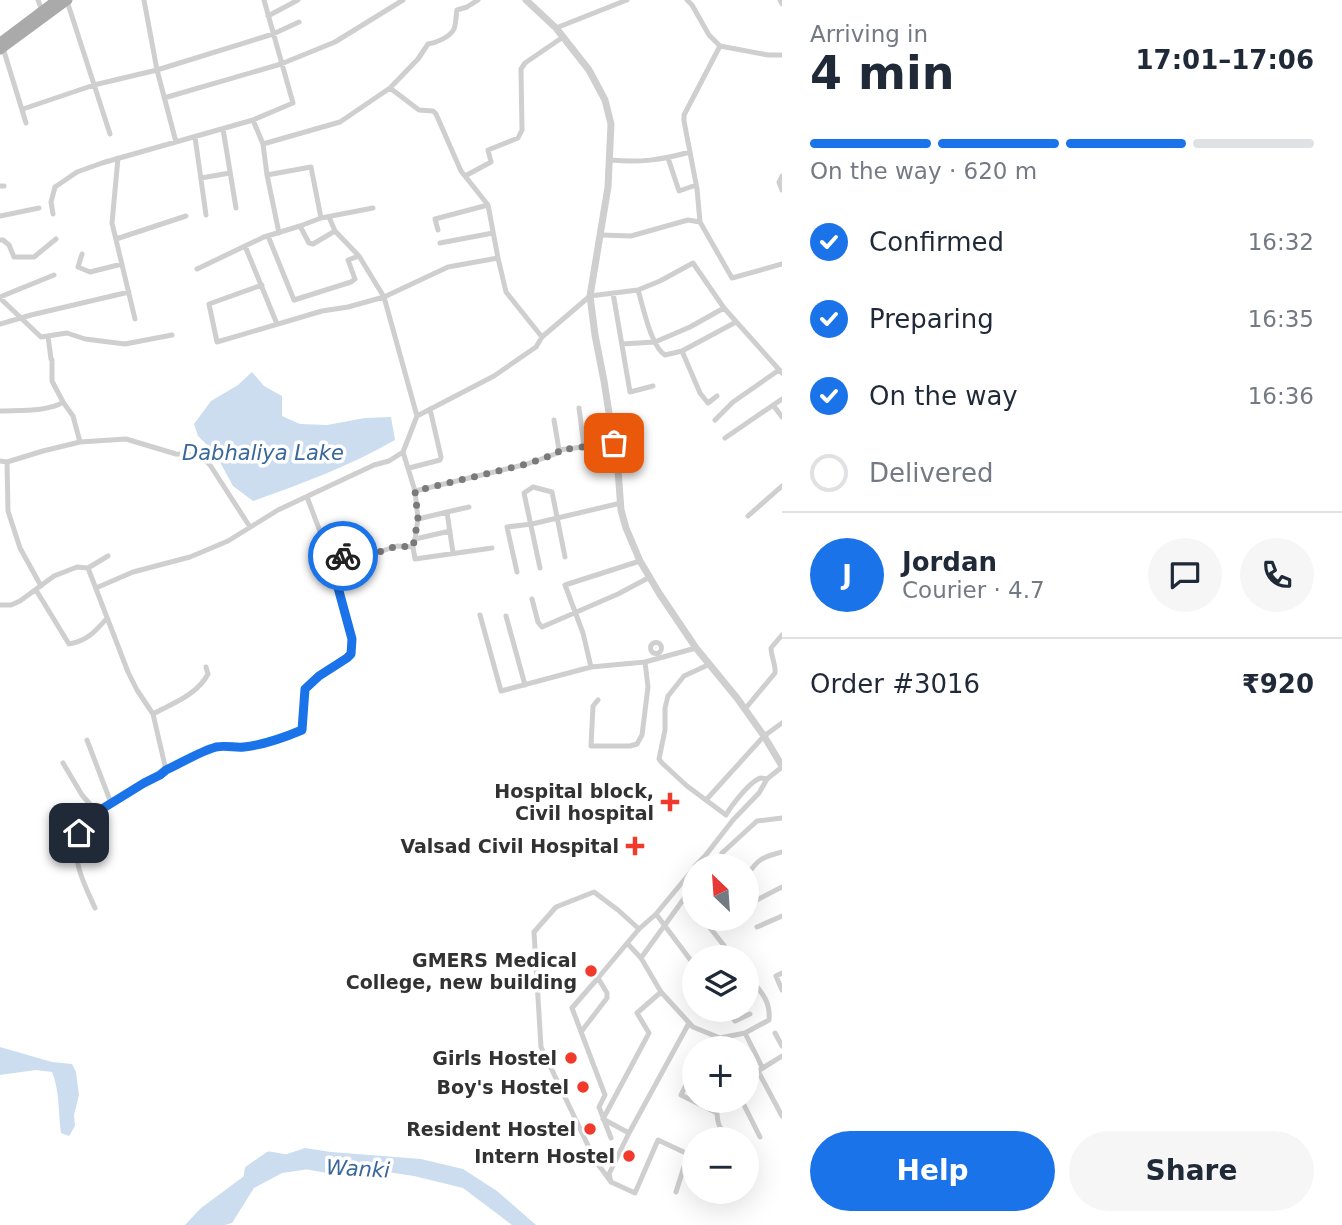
<!DOCTYPE html>
<html lang="en">
<head>
<meta charset="utf-8">
<style>
  body { margin:0; font-family:"DejaVu Sans",sans-serif; background:#f6f6f7; color:#1f2937; height:100vh; display:flex; flex-direction:column; font-size:26px; white-space:nowrap }
  * { box-sizing:border-box; margin:0 }
  p { font-size:23px; color:#747a83 }
  .icon { flex:none; width:38px; height:38px; fill:none; stroke:currentColor; stroke-width:2; stroke-linecap:round; stroke-linejoin:round }
  .map { position:relative; flex:1; overflow:hidden }
  .drawer { display:flex; flex-direction:column; background:#fff; width:560px }
  .drawer>* { flex:none }
  .needle { width:46px; rotate:335deg }
  .buttons { position:absolute; left:682px; top:854px; display:grid; gap:14px }
  .buttons a { display:grid; place-items:center; width:77px; height:77px; border-radius:50%; background:#fff; box-shadow:0 7px 28px #0002; font-size:35px }
  .pin { position:absolute; display:grid; place-items:center; width:60px; height:60px; color:#fff; margin:-30px; border-radius:14px; box-shadow:0 4px 10px #0006 }
  .courier { position:absolute; display:grid; place-items:center; width:70px; height:70px; margin:-35px; border:5px solid #1a73e8; border-radius:50%; background:#fff; color:#222; box-shadow:0 2px 9px #0007 }
  .summary em { font-style:normal; font-weight:700 }
  .summary div { display:flex; flex-direction:column-reverse }
  .summary { display:flex; align-items:center; justify-content:space-between; height:119px; padding:0 28px }
  h1 { font-size:46px; font-weight:700; line-height:52px }
  .bar { display:grid; grid-template-columns:repeat(4,1fr); gap:10px 7px; align-content:center; height:84px; padding:0 28px }
  .bar i { height:9px; border-radius:5px; background:#e0e1e3 }
  .bar .on { background:#1a73e8 }
  .bar p { grid-column:span 4 }
  .line { display:flex; align-items:center; gap:18px; padding:0 28px; border-top:2px solid #e0e1e3 }
  .line div { flex:1 }
  .round { display:grid; place-items:center; flex:none; width:74px; height:74px; border-radius:37px; background:#f6f6f7 }
  ol { padding:0 28px; list-style:none }
  li { display:flex; align-items:center; gap:21px; height:77px }
  li p { margin-inline-start:auto }
  li .icon { padding:7px; border-radius:50%; background:#1a73e8; color:#fff; stroke-width:4 }
  li:last-child { color:#747a83 }
  li i { width:38px; height:38px; border:4px solid #e0e1e3; border-radius:50% }
  .cta { display:flex; gap:14px; margin-top:auto; padding:14px 28px }
  .cta a { flex:1; height:80px; border-radius:42px; background:#1a73e8; color:#fff; font-size:28px; font-weight:700; line-height:80px; text-align:center }
  .cta a+a { background:#f6f6f7; color:#1f2937 }
  main { display:flex; flex:1; min-height:0 }
  .map>svg:first-child { display:block }
  .water { fill:#ccddf0 }
  .lines { fill:none; stroke-linecap:round; stroke-linejoin:round }
  .river { stroke:#ccddf0; stroke-width:9 }
  .minor { stroke:#cfcfcf; stroke-width:5 }
  .tertiary { stroke:#cfcfcf; stroke-width:7 }
  .primary { stroke:#aaa; stroke-width:9 }
  .done { stroke:#7a7a7a; stroke-width:7; stroke-dasharray:0 12.6 }
  .route { stroke:#1a73e8; stroke-width:9 }
  .poi-dot { fill:#f13a2c; stroke:#fff; stroke-width:2.5 }
  .labels { text-anchor:middle; stroke-width:7; stroke-linejoin:round; paint-order:stroke }
  .poi-label { font-size:19px; font-weight:bold; fill:#323232; stroke:#fff; text-anchor:end }
  .water-label { font-size:21px; font-style:italic; fill:#39679c; stroke:#fff }
</style>
</head>
<body>
<main>
<div class="map">
<svg width="782" height="1225" viewBox="0 0 782 1225">
  <rect width="100%" height="100%" fill="#fff"/>
  <path class="water" d="M 252,372 L 264,386 L 282,396 L 282,416 L 300,424 L 327,425 L 365,418 L 391,417 L 395,440 C 350,466 301,484 253,501 L 233,486 L 215,453 L 198,436 L 194,424 L 211,401 L 238,385 Z
    M 0,1047 L 52,1062 L 72,1064 L 76,1072 L 79,1095 L 74,1115 L 75,1126 L 69,1136 L 61,1133 C 58,1112 60,1092 52,1072 L 36,1070 L 0,1075 Z
    M 305,1148 L 331,1152 L 421,1159 L 463,1169 L 497,1191 L 536,1225 L 512,1225 L 463,1188 L 414,1176 L 348,1166 L 317,1168 L 282,1173 L 254,1188 L 232,1223 L 225,1225 L 185,1225 L 201,1208 L 263,1162 Z"/>
  <g class="lines">
    <path class="river" d="M 309,1165 C 334,1171 358,1170 382,1169
      M 247,1185 L 249,1170 L 269,1156 L 286,1159"/>
    <path class="minor" d="M 38,0 L 42,11
      M 144,0 L 157,70 L 176,142
      M 687,0 L 692,5 L 709,35 L 720,46 L 768,55 L 782,55
      M 780,0 L 782,4
      M 67,1 L 110,134
      M 268,16 L 298,0
      M 556,28 L 627,0
      M 720,46 L 684,115 L 684,121 L 697,189 L 700,222 L 732,278 L 782,264
      M 3,48 L 26,123
      M 390,88 L 419,110 L 433,111 L 436,114 L 461,171 L 488,205 L 498,258 L 506,292 L 542,337
      M 164,98 L 281,64 L 335,42 L 403,0
      M 23,109 L 94,85 L 157,70 L 273,34 L 299,22
      M 253,120 L 263,144 L 267,175 L 279,233
      M 223,129 L 236,208
      M 195,137 L 206,215
      M 263,144 L 340,122 L 390,88 L 418,59 L 428,44 C 436,43 450,37 454,29 C 456,24 456,15 457,10 L 467,7 L 478,0
      M 118,158 L 112,223 L 135,319
      M 668,158 L 679,191 L 696,185
      M 610,160 C 640,163 661,160 690,152
      M 267,175 L 311,167 L 321,218
      M 465,176 L 491,162 L 488,150 L 518,138 L 522,130 L 521,69 L 525,63 L 563,37
      M 782,176 L 779,182 L 782,190
      M 201,178 L 230,173
      M 0,186 L 4,186
      M 53,214 L 51,202 L 55,187 L 77,172 L 102,163 L 253,120 L 293,103 L 264,0
      M 0,216 L 39,208
      M 300,226 L 309,243 L 313,244 L 335,231
      M 438,230 L 435,219 L 488,205
      M 602,235 L 631,236 L 688,220 L 700,222
      M 268,236 L 294,300 L 351,282 L 355,279 L 348,260 L 359,256
      M 116,239 L 186,216
      M 0,240 L 3,240 L 9,245 L 14,257 L 34,257 L 56,239
      M 440,243 L 493,233
      M 245,246 L 277,324
      M 82,254 L 78,267 L 90,272 L 122,264
      M 197,269 L 264,237 L 300,226 L 321,218 L 373,208
      M 262,285 L 209,304 L 217,342 L 322,311 L 348,307 L 384,297 L 448,267 L 498,258
      M 638,290 C 643,306 651,347 665,355 L 682,351 L 736,322
      M 613,293 L 630,392 L 653,386
      M 0,297 L 54,275
      M 0,298 L 41,337 L 67,333 L 85,339 L 125,344 L 172,335
      M 0,324 L 31,315 L 129,292
      M 622,344 L 655,342 L 690,327 L 724,308
      M 682,351 L 700,393 L 708,403 L 717,396
      M 773,405 L 782,417
      M 579,408 L 584,446
      M 0,411 C 17,410 49,412 63,402
      M 417,416 L 494,376 L 536,347 L 542,337 L 590,296 L 638,290 L 660,281 L 693,263 L 724,308 L 782,373
      M 554,420 L 559,450
      M 715,420 L 733,402 L 779,370
      M 725,438 L 782,399
      M 80,442 L 126,439 L 176,454 L 200,455 L 210,465 L 250,527
      M 403,452 L 415,491
      M 0,461 L 7,462 L 43,451 L 80,442 L 73,416 L 63,402 L 52,381 L 52,360 L 51,359 L 48,336
      M 7,462 L 8,511 L 20,548 L 41,586
      M 409,468 L 440,460 L 441,457 L 430,409
      M 447,512 L 418,519 L 415,491 L 527,464 L 558,453 L 559,450 L 614,443
      M 748,516 L 782,486
      M 415,539 L 418,519
      M 413,547 L 415,539 L 450,531
      M 453,553 L 447,512 L 469,507
      M 330,558 L 379,552 L 397,546 L 413,547 L 415,559 L 492,548
      M 88,568 L 128,672 L 137,690 L 153,714 L 166,770
      M 540,568 L 524,493 L 533,487 L 552,492 L 565,557
      M 517,572 L 507,527 L 532,524 L 621,503
      M 96,588 L 133,572 L 190,557 L 228,541 L 278,510 L 374,465 L 389,461 L 403,452 L 417,416 L 384,297 L 359,256 L 335,231 L 329,217
      M 36,590 L 69,644 C 87,641 96,631 107,618
      M 532,599 L 538,622 L 542,627 L 618,594 L 650,577
      M 0,605 L 11,605 L 20,601 L 54,576 L 77,567 L 88,568 L 108,556
      M 480,615 L 501,691 L 591,667 L 645,662 L 696,648
      M 506,616 L 525,685
      M650.5 648a5.5 5.5 0 1 1 11 0a5.5 5.5 0 1 1-11 0Z
      M 710,664 L 684,676 L 668,696 L 665,708 L 665,730 L 659,759 L 662,763 L 687,786 L 726,815 C 731,806 751,780 761,778 C 763,778 765,779 767,779
      M 591,667 L 583,633 L 565,585 L 640,561
      M 598,700 L 593,706 L 591,746 L 630,746 L 637,744 L 642,735 L 648,687 L 645,662
      M 745,709 L 775,673 C 776,665 771,656 771,648 L 782,635
      M 153,714 C 173,703 197,695 208,674 L 206,667
      M 87,740 L 111,803
      M 63,763 L 82,795 L 97,812
      M 706,800 L 764,736 L 782,723
      M 695,866 L 705,856 L 733,820 L 759,793 L 767,779 L 782,767
      M 705,866 L 707,862 L 705,856
      M 718,866 L 722,853 L 757,821 L 782,818
      M 747,876 C 757,859 763,857 782,852
      M 747,905 L 782,887
      M 95,908 C 87,890 77,871 76,851 C 75,819 115,800 138,787 C 147,781 158,778 166,770 C 181,763 201,751 217,747 C 226,745 235,748 244,747 C 264,744 283,738 302,730 L 305,689 L 319,676 L 347,658 L 351,654 L 352,639 L 330,558 L 307,497
      M 656,914 L 695,966
      M 708,919 L 707,924 L 733,957
      M 707,924 L 718,919
      M 757,927 L 782,916
      M 627,943 L 641,958 L 661,992 L 693,1027 L 720,1038 L 745,1033 L 769,1020 C 771,999 759,990 747,975
      M 641,958 L 683,900 L 695,881
      M 782,973 L 776,976 L 782,990
      M 598,978 L 572,1008 L 605,1095 L 599,1107 L 611,1138
      M 661,992 L 637,1013 L 649,1033 L 603,1119 L 629,1133 L 689,1023
      M 727,1010 L 735,1021 L 750,1014
      M 581,1032 L 607,998 L 607,993 L 598,978 L 639,929 L 656,914 L 695,867
      M 745,1033 L 762,1067
      M 775,1033 L 782,1046
      M 695,1067 L 681,1095 L 717,1113 C 718,1133 724,1131 740,1139
      M 758,1071 L 782,1116
      M 747,1075 L 758,1071 L 782,1056
      M 742,1101 L 760,1137
      M 629,1133 L 609,1174 L 611,1182 L 635,1193 L 658,1140 L 688,1154 L 676,1192
      M 747,1143 L 749,1144
      M 611,1182 L 595,1160 L 541,1047 L 534,932 L 556,907 L 594,892 L 618,910 L 639,929"/>
    <path class="tertiary" d="M 526,0 L 556,28 L 589,70 L 605,100 L 611,124 L 608,187 L 590,296 L 595,335 L 604,381 L 618,470 L 621,510 L 626,528 L 640,561 L 659,593 L 696,648 L 737,698 L 764,736 L 782,766"/>
    <path class="primary" d="M 0,42 L 56,0
      M 0,50 L 68,0"/>
  </g>
  <g class="lines">
    <path class="done" d="M 343,556 L 379,552 L 397,546 L 413,547 L 418,519 L 415,491 L 527,464 L 558,453 L 559,450 L 614,443"/>
    <path class="route" d="M 79,833 L 97,812 L 144,783 L 160,775 L 166,770 C 181,763 201,751 216,747 C 226,745 235,748 244,747 C 264,745 283,738 302,730 L 305,689 L 319,676 L 347,658 L 351,654 L 352,639 L 330,558 L 343,556"/>
  </g>
  <g class="poi-dot">
    <path d="M666.5 791.5h7v7h7v7h-7v7h-7v-7h-7v-7h7z"/>
    <path d="M631.5 835.5h7v7h7v7h-7v7h-7v-7h-7v-7h7z"/>
    <circle cx="591" cy="971" r="7"/>
    <circle cx="571" cy="1058" r="7"/>
    <circle cx="583" cy="1087" r="7"/>
    <circle cx="590" cy="1129" r="7"/>
    <circle cx="629" cy="1156" r="7"/>
  </g>
  <g class="labels">
    <g class="poi-label">
      <text x="654" y="798">Hospital block,<tspan x="654" dy="22">Civil hospital</tspan></text>
      <text x="619" y="853">Valsad Civil Hospital</text>
      <text x="577" y="967">GMERS Medical<tspan x="577" dy="22">College, new building</tspan></text>
      <text x="557" y="1065">Girls Hostel</text>
      <text x="569" y="1094">Boy's Hostel</text>
      <text x="576" y="1136">Resident Hostel</text>
      <text x="615" y="1163">Intern Hostel</text>
    </g>
    <g class="water-label">
      <text x="263" y="460">Dabhaliya Lake</text>
      <text transform="translate(358 1169) rotate(3)" y="7">Wanki</text>
    </g>
  </g>
</svg>
<div class="buttons">
<a><svg class="needle" viewBox="-14 -14 28 28"><path d="M0-13l5 13h-10z" fill="#e53935"/><path d="M0 13l5-13h-10z" fill="#747a83"/></svg></a>
<a><svg class="icon" aria-label="layers" viewBox="0 0 24 24"><path d="M12 4l9 5-9 5-9-5zM3 14l9 5 9-5"/></svg></a>
<a>+</a>
<a>−</a>
</div>
<div class="pin" style="left:614px;top:443px;background:#ea580c"><svg class="icon" aria-label="bag" viewBox="0 0 24 24"><path d="M5 8h14l-1 12H6zM9 8a3 3 0 0 1 6 0"/></svg></div>
<div class="pin" style="left:79px;top:833px;background:#1f2937"><svg class="icon" aria-label="home" viewBox="0 0 24 24"><path d="M3 11l9-7 9 7M6 9v11h12V9"/></svg></div>
<div class="courier" style="left:343px;top:556px"><svg class="icon" aria-label="bike" viewBox="0 0 24 24"><circle cx="6" cy="16" r="4"/><circle cx="18" cy="16" r="4"/><path d="M6 16l4-8h5l3 8M10 8l3 8H6M13 5h3"/></svg></div>
</div>
<section class="drawer">
<div class="summary"><div><h1>4 min</h1><p>Arriving in</p></div><em>17:01–17:06</em></div>
<div class="bar"><i class="on"></i><i class="on"></i><i class="on"></i><i></i><p>On the way · 620 m</p></div>
<ol>
<li><svg class="icon" aria-label="check" viewBox="0 0 24 24"><path d="M5 12l5 5 9-10"/></svg>Confirmed<p>16:32</p></li>
<li><svg class="icon" aria-label="check" viewBox="0 0 24 24"><path d="M5 12l5 5 9-10"/></svg>Preparing<p>16:35</p></li>
<li><svg class="icon" aria-label="check" viewBox="0 0 24 24"><path d="M5 12l5 5 9-10"/></svg>On the way<p>16:36</p></li>
<li><i></i>Delivered</li>
</ol>
<div class="line" style="height:126px"><b class="round" style="background:#1a73e8;color:#fff">J</b><div><b>Jordan</b><p>Courier · 4.7</p></div><a class="round"><svg class="icon" aria-label="chat" viewBox="0 0 24 24"><path d="M4 5h16v11H9l-5 4z"/></svg></a><a class="round"><svg class="icon" aria-label="phone" viewBox="0 0 24 24"><path d="M5 4h4l2 5-3 2q2 4 5 5l2-3 5 2v4C11 20 4 13 5 4z"/></svg></a></div>
<div class="line" style="height:91px"><div>Order #3016</div><b>₹920</b></div>
<div class="cta"><a>Help</a><a>Share</a></div>
</section>
</main>
</body>
</html>
